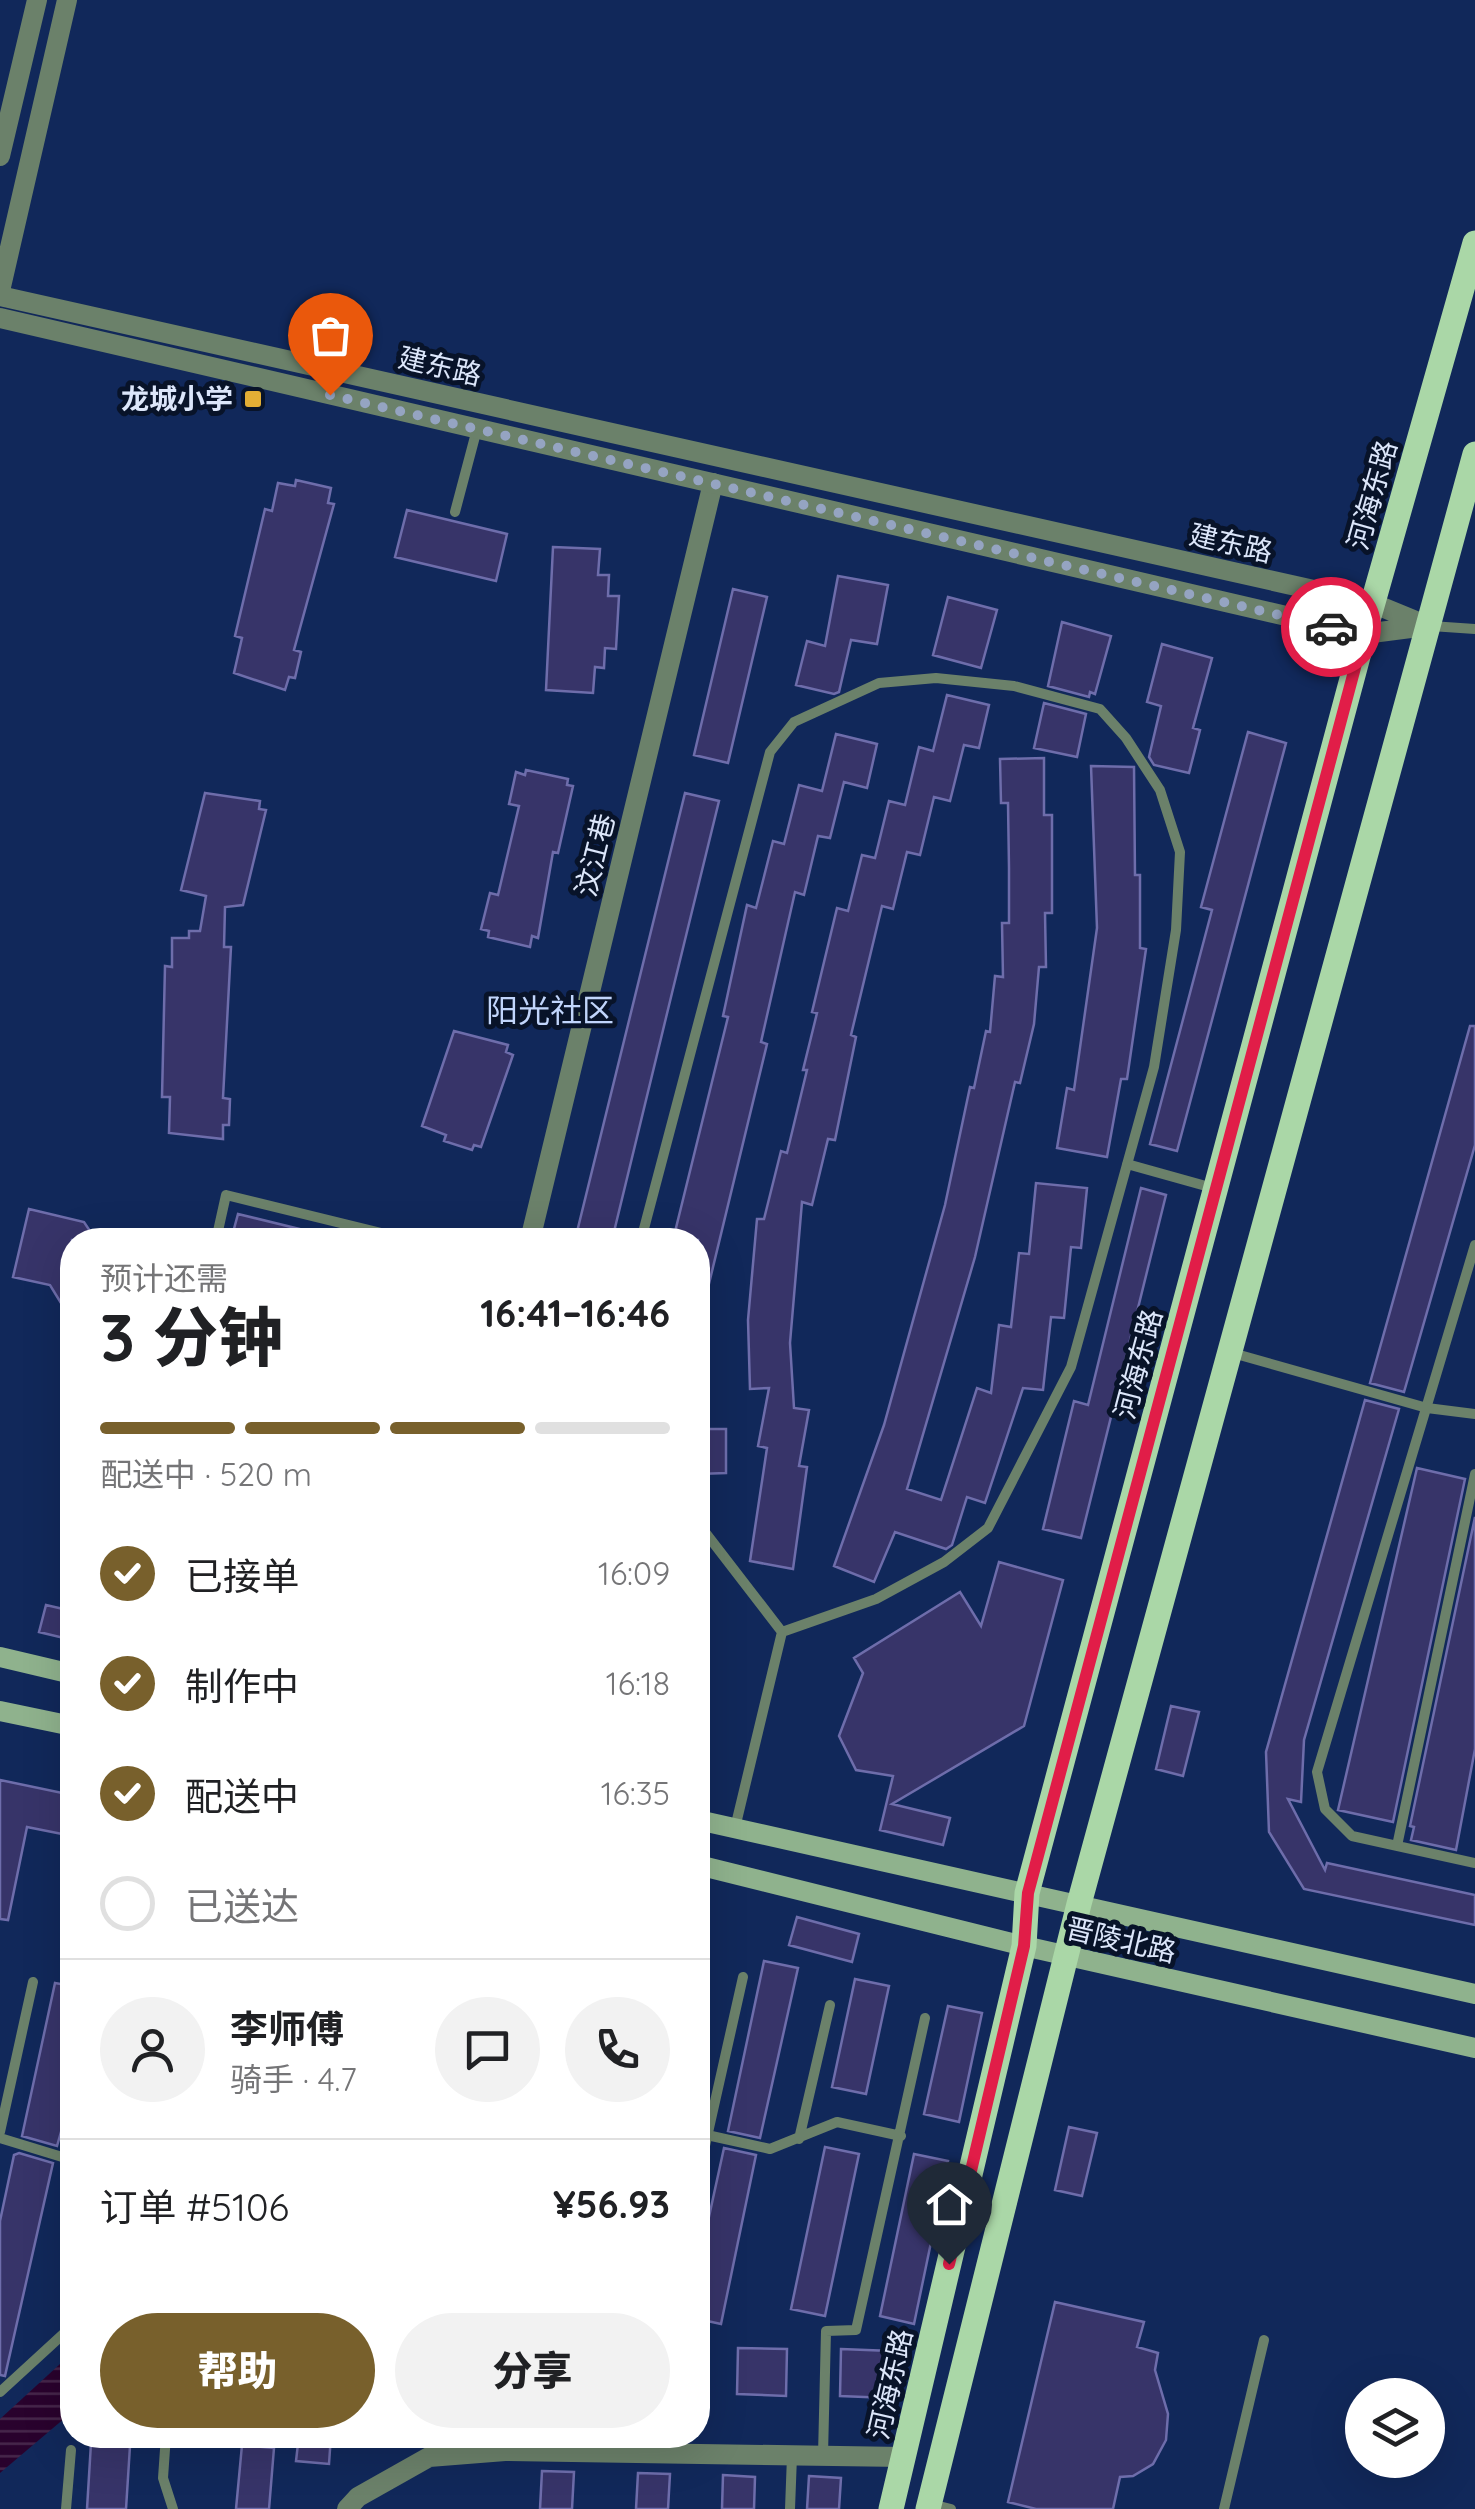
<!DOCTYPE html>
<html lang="zh">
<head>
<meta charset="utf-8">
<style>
  body { margin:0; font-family:Quicksand,"Noto Sans SC",sans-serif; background:#f2f2f2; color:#202124; height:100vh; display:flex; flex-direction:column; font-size:38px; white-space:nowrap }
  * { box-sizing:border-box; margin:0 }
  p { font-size:32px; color:#757577 }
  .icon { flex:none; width:55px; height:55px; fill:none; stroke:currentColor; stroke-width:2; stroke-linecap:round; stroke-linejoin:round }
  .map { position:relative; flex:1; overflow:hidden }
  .side { position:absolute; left:60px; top:1228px; width:650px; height:1220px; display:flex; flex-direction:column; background:#fff; border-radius:40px; box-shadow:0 10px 40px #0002 }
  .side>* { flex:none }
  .controls { position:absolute; left:1345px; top:2378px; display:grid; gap:20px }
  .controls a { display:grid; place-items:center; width:100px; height:100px; border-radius:50%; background:#fff; box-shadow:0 10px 40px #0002; font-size:50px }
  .pin { position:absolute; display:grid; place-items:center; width:85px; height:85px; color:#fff; margin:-102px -42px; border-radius:50% 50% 50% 0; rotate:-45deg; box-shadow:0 0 10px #0007 }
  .pin .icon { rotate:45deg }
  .courier { position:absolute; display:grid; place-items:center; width:100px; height:100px; margin:-50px; border:8px solid #e11d48; border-radius:50%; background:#fff; color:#222; box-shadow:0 2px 12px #0007 }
  .head em { font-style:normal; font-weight:800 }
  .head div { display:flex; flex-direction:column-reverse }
  .head { display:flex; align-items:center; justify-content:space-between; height:170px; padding:0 40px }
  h1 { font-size:65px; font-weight:800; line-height:75px }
  .bar { display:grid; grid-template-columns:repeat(4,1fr); gap:15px 10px; align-content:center; height:120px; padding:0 40px }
  .bar i { height:12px; border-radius:8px; background:#e0e0e0 }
  .bar .active { background:#78602c }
  .bar p { grid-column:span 4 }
  .line { display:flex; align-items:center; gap:25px; padding:0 40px; border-top:2px solid #e0e0e0 }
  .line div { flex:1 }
  .round { display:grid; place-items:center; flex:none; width:105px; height:105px; border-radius:52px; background:#f2f2f2 }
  ol { padding:0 40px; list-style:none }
  li { display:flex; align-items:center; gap:30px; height:110px }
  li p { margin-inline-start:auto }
  li .icon { padding:10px; border-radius:50%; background:#78602c; color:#fff; stroke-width:4 }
  li:last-child { color:#757577 }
  li i { width:55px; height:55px; border:5px solid #e0e0e0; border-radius:50% }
  .action { display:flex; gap:20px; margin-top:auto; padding:20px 40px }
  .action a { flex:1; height:115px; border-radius:60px; background:#78602c; color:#fff; font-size:40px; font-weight:800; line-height:115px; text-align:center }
  .action a+a { background:#f2f2f2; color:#202124 }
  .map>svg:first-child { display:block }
  .water { fill:url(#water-rules) }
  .building { fill:#373469; stroke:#6e6dab; stroke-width:2.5 }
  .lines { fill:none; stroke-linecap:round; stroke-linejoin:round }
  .service { stroke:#6b816a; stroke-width:10 }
  .minor { stroke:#6b816a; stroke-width:20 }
  .tertiary { stroke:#6b816a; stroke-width:20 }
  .secondary { stroke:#8fb28d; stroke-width:20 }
  .primary { stroke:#aad7a7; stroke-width:25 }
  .done { stroke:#95a4c2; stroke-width:10; stroke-dasharray:0 18 }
  .route { stroke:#e11d48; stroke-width:12 }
  .poi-dot { fill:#e3ae35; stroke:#081329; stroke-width:4 }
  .labels { text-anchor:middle; stroke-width:10; stroke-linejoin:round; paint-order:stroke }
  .street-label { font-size:28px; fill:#dce6fa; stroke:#081329 }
  .poi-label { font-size:28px; font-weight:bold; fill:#dce6fa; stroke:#081329; text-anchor:end }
  .quarter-label { font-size:32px; fill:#c1d5fb; stroke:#081329 }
</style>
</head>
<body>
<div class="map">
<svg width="1475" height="2509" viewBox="0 0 1475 2509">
  <defs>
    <pattern id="water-rules" width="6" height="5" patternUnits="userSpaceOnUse" patternTransform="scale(2.5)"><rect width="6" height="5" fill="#29022d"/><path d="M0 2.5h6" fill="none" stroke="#47274c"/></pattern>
  </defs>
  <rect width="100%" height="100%" fill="#11285a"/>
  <path class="water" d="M 72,2353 L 72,2412 L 0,2473 L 0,2419 Z"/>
  <path class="building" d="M 296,480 L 331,488 L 328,503 L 334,504 L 294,650 L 301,652 L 295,678 L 289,677 L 285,690 L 234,673 L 242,638 L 235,636 L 265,509 L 272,511 L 278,483 L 295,486 Z
    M 407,510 L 507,534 L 496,581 L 395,557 Z
    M 553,547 L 600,549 L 598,575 L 609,575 L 608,596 L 619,596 L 616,649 L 605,648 L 604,668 L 595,667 L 593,693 L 546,690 Z
    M 838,576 L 888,585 L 877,644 L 851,640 L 839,692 L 834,694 L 796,685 L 807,641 L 825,646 Z
    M 733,589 L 767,597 L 728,763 L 694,755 Z
    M 948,597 L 997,610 L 981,668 L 933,655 Z
    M 1062,622 L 1111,636 L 1095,694 L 1090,692 L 1089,697 L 1048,686 Z
    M 1162,644 L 1212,658 L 1193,728 L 1200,730 L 1189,773 L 1154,765 L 1149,757 L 1161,706 L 1147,702 Z
    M 947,695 L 989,705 L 979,748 L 964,745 L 950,801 L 934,797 L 920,855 L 907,852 L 893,909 L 882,906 L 851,1035 L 856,1037 L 835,1140 L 828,1139 L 812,1205 L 802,1202 L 790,1343 L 794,1408 L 809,1410 L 799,1466 L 807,1467 L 793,1569 L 750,1561 L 767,1448 L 758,1446 L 769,1388 L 750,1389 L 748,1320 L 757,1219 L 764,1219 L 781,1151 L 787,1153 L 807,1070 L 803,1070 L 817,1013 L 812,1012 L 837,908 L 848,911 L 862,855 L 875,858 L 889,801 L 905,805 L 919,747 L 933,751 Z
    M 1044,703 L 1086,714 L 1077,757 L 1034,748 Z
    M 1248,732 L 1286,743 L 1177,1151 L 1150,1144 L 1212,910 L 1201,907 Z
    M 836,734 L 877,744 L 867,788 L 844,782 L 830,838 L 818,836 L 804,895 L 795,892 L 761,1042 L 767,1044 L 706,1296 L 698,1295 L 698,1240 L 673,1240 L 728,1017 L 723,1016 L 747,905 L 756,908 L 773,841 L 784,844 L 799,785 L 822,791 Z
    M 1044,758 L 1044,815 L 1052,815 L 1052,913 L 1045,913 L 1046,967 L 1039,967 L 1034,1024 L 1020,1083 L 1015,1082 L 975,1257 L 907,1489 L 941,1500 L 977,1388 L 991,1393 L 999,1325 L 1011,1327 L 1019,1253 L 1029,1254 L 1036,1183 L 1087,1188 L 1081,1248 L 1071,1247 L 1064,1318 L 1051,1317 L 1043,1390 L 1023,1388 L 985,1503 L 967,1497 L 952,1545 L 946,1549 L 895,1532 L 874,1582 L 834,1566 L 884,1425 L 945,1205 L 970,1087 L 974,1088 L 986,1031 L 990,1032 L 995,976 L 1003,977 L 1002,923 L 1009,923 L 1009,868 L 1008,803 L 1001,803 L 1000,759 Z
    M 1091,766 L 1134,767 L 1135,875 L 1140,875 L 1140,948 L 1146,949 L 1127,1079 L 1121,1079 L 1107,1157 L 1057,1148 L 1067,1088 L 1074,1090 L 1097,928 Z
    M 526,770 L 568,779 L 567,785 L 573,786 L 558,853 L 553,852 L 538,938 L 532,936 L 530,947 L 488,937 L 489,931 L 481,929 L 490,893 L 498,895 L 519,806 L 509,804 L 516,772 L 525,775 Z
    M 205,793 L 260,801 L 259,809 L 266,810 L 243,905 L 225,907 L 224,947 L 231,947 L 223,1098 L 230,1099 L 229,1125 L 223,1125 L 223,1139 L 169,1133 L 170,1097 L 162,1097 L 165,966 L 172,967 L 172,938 L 189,938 L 189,931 L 200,931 L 206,896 L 181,890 Z
    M 685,793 L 719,801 L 672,993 L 612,1240 L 575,1240 Z
    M 1470,1026 L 1475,1026 L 1475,1145 L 1404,1392 L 1370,1383 Z
    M 454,1031 L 508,1045 L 506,1052 L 513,1055 L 481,1147 L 474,1145 L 472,1150 L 444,1141 L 446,1135 L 422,1126 Z
    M 1141,1188 L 1166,1195 L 1081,1538 L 1043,1529 L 1074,1401 L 1088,1405 Z
    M 29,1209 L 84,1222 L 96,1240 L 72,1240 L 72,1321 L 50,1285 L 13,1277 Z
    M 238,1214 L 316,1233 L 316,1240 L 231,1240 Z
    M 1365,1400 L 1399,1409 L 1304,1740 L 1301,1802 L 1288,1799 L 1325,1870 L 1327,1863 L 1475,1895 L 1475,1925 L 1304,1889 L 1269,1832 L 1266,1752 Z
    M 698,1429 L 726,1429 L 726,1473 L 698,1474 Z
    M 1417,1468 L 1465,1479 L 1393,1822 L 1338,1810 Z
    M 1475,1517 L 1475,1749 L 1456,1850 L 1411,1840 L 1414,1827 L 1410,1826 Z
    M 999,1562 L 1063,1580 L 1024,1726 L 892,1804 L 950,1818 L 943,1845 L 880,1830 L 893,1776 L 856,1770 L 839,1736 L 863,1673 L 854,1658 L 960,1592 L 981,1626 Z
    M 46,1605 L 72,1611 L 72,1640 L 39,1632 Z
    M 1171,1706 L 1199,1712 L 1183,1776 L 1156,1769 Z
    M 0,1780 L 72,1795 L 72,1836 L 27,1827 L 8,1920 L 0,1919 Z
    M 797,1917 L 859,1934 L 852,1962 L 789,1945 Z
    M 764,1961 L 798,1968 L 760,2138 L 728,2131 Z
    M 855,1979 L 889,1986 L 866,2094 L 832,2087 Z
    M 55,1983 L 72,1986 L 72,2093 L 57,2146 L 22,2136 Z
    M 948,2006 L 982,2013 L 959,2122 L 924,2114 Z
    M 1069,2127 L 1097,2133 L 1082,2196 L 1055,2190 Z
    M 825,2147 L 859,2154 L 825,2316 L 791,2309 Z
    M 724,2148 L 756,2155 L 721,2324 L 698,2319 L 698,2267 Z
    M 19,2153 L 53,2163 L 5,2376 L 0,2375 L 0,2221 L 14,2155 Z
    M 914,2154 L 948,2161 L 914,2324 L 880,2316 Z
    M 1055,2302 L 1144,2322 L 1137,2347 L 1158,2353 L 1155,2370 L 1168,2414 L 1166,2440 L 1153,2464 L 1133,2476 L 1120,2477 L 1113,2509 L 1036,2509 L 1008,2502 Z
    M 738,2348 L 787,2349 L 786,2396 L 737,2394 Z
    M 841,2349 L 891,2351 L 889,2398 L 840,2396 Z
    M 299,2435 L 331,2435 L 329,2464 L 296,2461 Z
    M 91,2443 L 130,2446 L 126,2509 L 87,2509 Z
    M 242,2445 L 274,2448 L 269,2509 L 236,2509 Z
    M 542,2471 L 574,2472 L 572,2509 L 540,2509 Z
    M 638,2473 L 670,2474 L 668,2509 L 636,2509 Z
    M 723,2475 L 755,2477 L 754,2509 L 722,2509 Z
    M 809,2476 L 841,2478 L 839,2509 L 807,2509 Z"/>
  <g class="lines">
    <path class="service" d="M 455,512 L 477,429
      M 1431,626 L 1475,629
      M 1127,1164 L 1213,1188
      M 216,1240 L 226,1195 L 410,1240
      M 641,1240 L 770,752 L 794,722 L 879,683 L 936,678 L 1014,686 L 1100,709 L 1126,738 L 1160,790 L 1180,852 L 1176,930 L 1154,1067 L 1071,1367 L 988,1528 L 944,1562 L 876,1599 L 782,1632
      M 1475,1245 L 1317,1772 L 1325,1809 L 1352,1836 L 1475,1863
      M 1229,1352 L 1427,1408 L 1475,1414
      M 698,1523 L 782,1632
      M 735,1828 L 782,1632
      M 1397,1846 L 1475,1474
      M 0,2132 L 33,1982
      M 707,2135 L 770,2149 L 837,2122 L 901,2136
      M 0,2138 L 72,2160
      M 799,2139 L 830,2005
      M 698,2177 L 743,1977
      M 0,2392 L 72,2326
      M 166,2435 L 163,2478 L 173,2509
      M 823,2455 L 826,2331 L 856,2330 L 925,2018
      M 931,2504 L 951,2509
      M 66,2509 L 71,2450
      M 790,2509 L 792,2456
      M 1224,2509 L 1264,2340"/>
    <path class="minor" d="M 530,1240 L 713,483
      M 347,2509 L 358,2497 L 429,2457 L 505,2451 L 903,2457"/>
    <path class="tertiary" d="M 0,156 L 37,0
      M 0,291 L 67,0
      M 0,296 L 1372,603 L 1428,626
      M 0,318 L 1364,634 L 1426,626"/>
    <path class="secondary" d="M 0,1657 L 72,1674
      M 0,1711 L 72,1726
      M 698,1820 L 1475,1994
      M 698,1865 L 1024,1946 L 1475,2048"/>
    <path class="primary" d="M 891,2509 L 1024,1946 L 1027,1893 L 1364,634 L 1475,243
      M 928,2509 L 1079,1904 L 1475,454"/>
  </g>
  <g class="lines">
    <path class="done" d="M 330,395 L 1331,627"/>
    <path class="route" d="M 949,2264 L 1024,1946 L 1028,1893 L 1364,634 L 1331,627"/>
  </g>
  <rect class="poi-dot" x="243" y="389" width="20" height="20" rx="5"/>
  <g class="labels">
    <g class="street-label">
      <text transform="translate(440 366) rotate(13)" y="10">建东路</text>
      <text transform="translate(1372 495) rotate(-74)" y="10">河海东路</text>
      <text transform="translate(1231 543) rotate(13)" y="10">建东路</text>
      <text transform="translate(595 855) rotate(-76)" y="10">汶江巷</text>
      <text transform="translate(1138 1364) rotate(-75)" y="10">河海东路</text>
      <text transform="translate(1121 1940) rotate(13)" y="10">晋陵北路</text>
      <text transform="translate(890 2384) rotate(-77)" y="10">河海东路</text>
    </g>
    <g class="poi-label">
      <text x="233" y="409">龙城小学</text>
    </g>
    <g class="quarter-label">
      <text x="550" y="1022">阳光社区</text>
    </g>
  </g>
</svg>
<div class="controls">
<a><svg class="icon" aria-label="layers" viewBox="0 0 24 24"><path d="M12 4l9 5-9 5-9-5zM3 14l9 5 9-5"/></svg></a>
</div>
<div class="pin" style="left:330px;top:395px;background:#ea580c"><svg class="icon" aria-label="bag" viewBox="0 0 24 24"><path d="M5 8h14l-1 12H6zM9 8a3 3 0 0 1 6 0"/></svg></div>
<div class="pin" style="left:949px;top:2264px;background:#1f2937"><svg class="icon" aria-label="home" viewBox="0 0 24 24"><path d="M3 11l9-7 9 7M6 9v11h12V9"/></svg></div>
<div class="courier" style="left:1331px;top:627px"><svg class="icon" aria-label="car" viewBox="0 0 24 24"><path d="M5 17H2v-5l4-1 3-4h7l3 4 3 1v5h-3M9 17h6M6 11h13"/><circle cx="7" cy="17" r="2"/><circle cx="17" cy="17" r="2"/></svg></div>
<section class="side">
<div class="head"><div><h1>3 分钟</h1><p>预计还需</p></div><em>16:41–16:46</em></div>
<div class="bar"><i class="active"></i><i class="active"></i><i class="active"></i><i></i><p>配送中 · 520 m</p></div>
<ol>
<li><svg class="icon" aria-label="check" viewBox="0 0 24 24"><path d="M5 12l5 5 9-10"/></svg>已接单<p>16:09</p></li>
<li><svg class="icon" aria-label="check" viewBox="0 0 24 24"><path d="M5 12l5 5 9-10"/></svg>制作中<p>16:18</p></li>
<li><svg class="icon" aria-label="check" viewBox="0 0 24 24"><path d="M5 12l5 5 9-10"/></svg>配送中<p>16:35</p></li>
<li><i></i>已送达</li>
</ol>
<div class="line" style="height:180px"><a class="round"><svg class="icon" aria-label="person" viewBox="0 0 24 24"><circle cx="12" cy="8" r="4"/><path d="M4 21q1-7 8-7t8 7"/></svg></a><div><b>李师傅</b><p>骑手 · 4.7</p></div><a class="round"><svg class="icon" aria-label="chat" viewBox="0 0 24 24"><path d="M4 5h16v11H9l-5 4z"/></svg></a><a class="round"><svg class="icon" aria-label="phone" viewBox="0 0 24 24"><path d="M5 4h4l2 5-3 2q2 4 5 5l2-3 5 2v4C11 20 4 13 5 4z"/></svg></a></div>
<div class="line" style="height:130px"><div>订单 #5106</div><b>¥56.93</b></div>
<div class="action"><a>帮助</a><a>分享</a></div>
</section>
</div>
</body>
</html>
